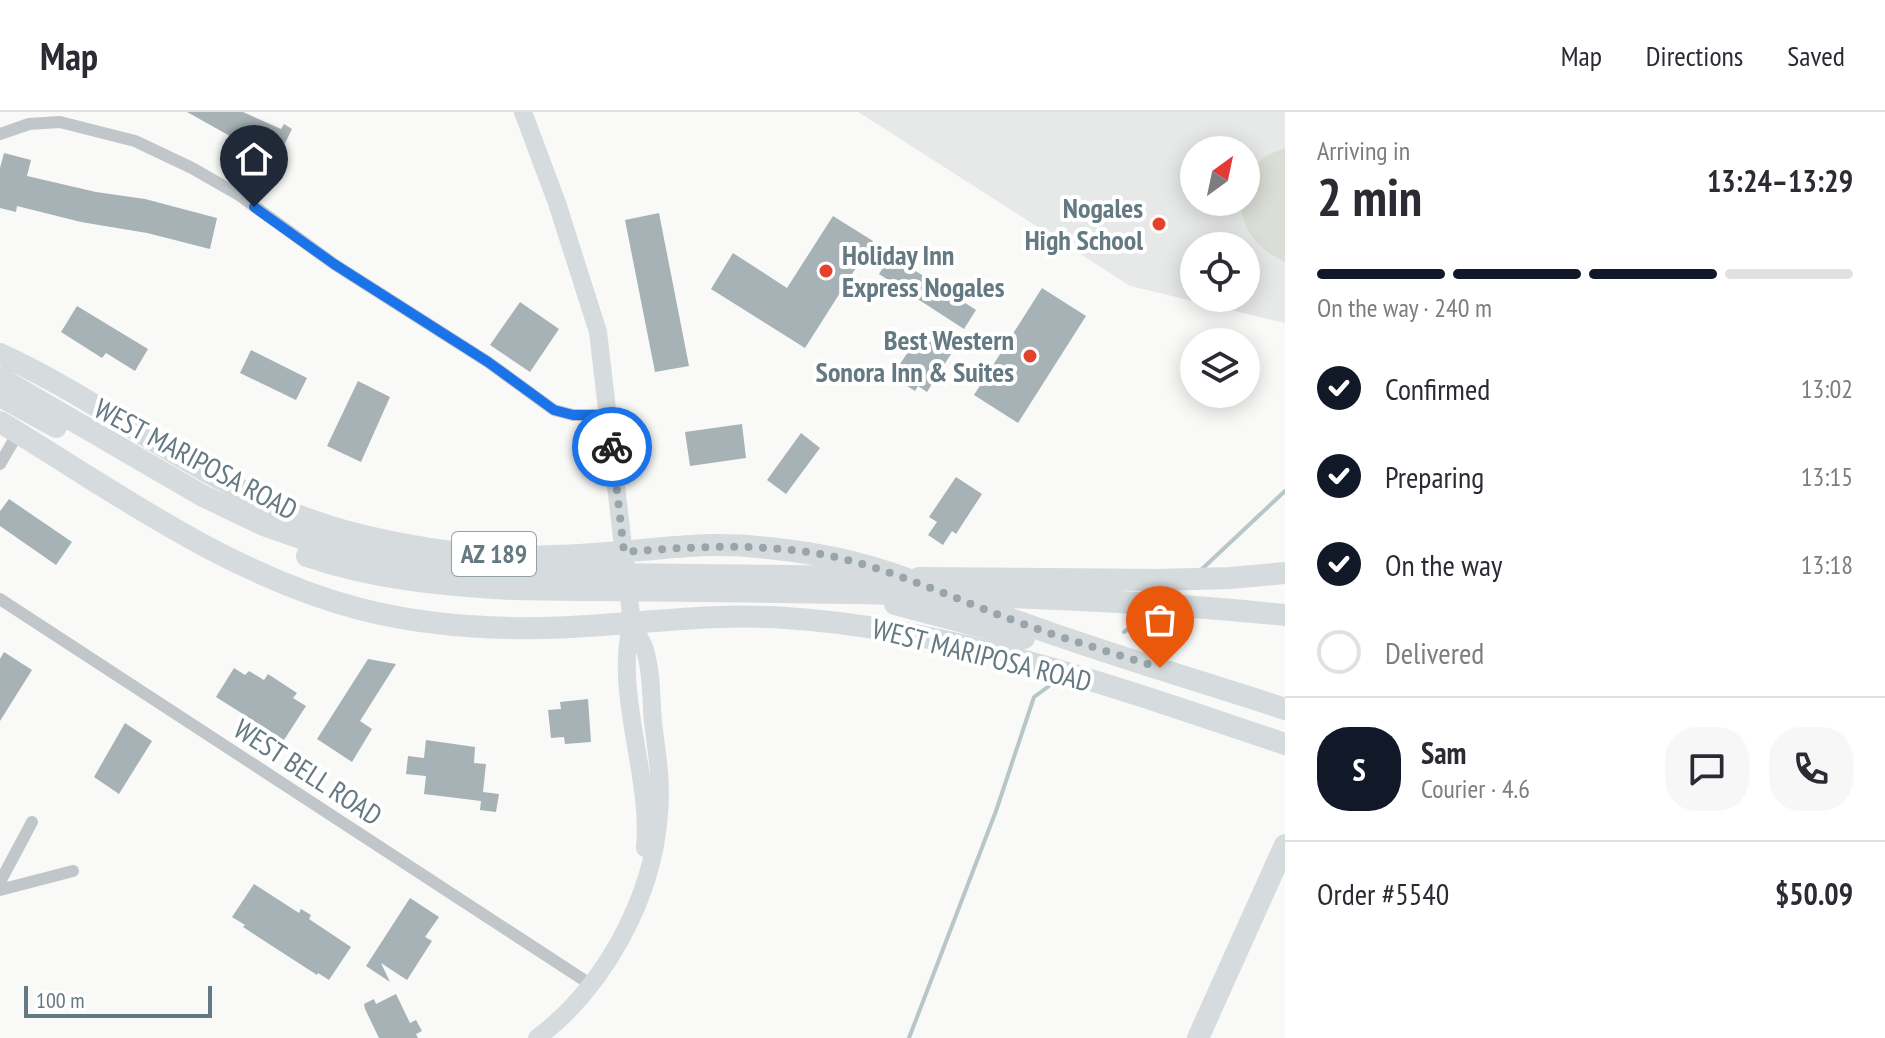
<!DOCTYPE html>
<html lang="en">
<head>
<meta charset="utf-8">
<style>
  body { margin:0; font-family:"PT Sans Narrow",sans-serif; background:#f7f7f7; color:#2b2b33; height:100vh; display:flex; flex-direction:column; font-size:30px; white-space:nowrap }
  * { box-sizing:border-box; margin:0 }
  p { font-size:26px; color:#7c7c81 }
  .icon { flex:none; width:44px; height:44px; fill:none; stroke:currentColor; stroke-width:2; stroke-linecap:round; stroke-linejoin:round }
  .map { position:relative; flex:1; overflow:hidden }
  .details { display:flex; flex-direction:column; background:#fff; width:600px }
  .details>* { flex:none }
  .needle { width:52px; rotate:33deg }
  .fabs { position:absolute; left:1180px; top:24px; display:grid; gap:16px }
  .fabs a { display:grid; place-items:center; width:80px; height:80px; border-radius:50%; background:#fff; box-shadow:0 4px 20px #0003; font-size:40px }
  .scale { position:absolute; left:24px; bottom:20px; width:188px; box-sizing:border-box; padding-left:8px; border:4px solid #647982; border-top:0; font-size:22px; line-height:28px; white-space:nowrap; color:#647982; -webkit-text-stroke:6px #fff; paint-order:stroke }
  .pin { position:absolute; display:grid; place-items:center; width:68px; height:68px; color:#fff; margin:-82px -34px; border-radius:50% 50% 50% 0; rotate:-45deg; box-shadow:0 0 8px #0007 }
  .pin .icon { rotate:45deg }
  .courier { position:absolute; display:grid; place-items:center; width:80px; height:80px; margin:-40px; border:6px solid #1a73e8; border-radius:50%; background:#fff; color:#222; box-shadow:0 2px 10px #0007 }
  .summary em { font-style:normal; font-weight:700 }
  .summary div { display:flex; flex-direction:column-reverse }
  .summary { display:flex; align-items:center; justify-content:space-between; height:136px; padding:0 32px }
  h1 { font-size:52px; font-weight:700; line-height:60px }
  .bar { display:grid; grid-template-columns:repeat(4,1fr); gap:12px 8px; align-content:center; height:96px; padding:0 32px }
  .bar i { height:10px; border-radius:6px; background:#e1e1e2 }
  .bar .on { background:#111827 }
  .bar p { grid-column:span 4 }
  .line { display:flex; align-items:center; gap:20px; padding:0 32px; border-top:2px solid #e1e1e2 }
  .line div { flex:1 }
  .round { display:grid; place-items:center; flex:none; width:84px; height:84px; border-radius:32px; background:#f7f7f7 }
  ol { padding:0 32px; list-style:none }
  li { display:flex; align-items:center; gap:24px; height:88px }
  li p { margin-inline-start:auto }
  li .icon { padding:8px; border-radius:50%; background:#111827; color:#fff; stroke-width:4 }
  li:last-child { color:#7c7c81 }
  li i { width:44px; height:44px; border:4px solid #e1e1e2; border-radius:50% }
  header { display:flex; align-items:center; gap:48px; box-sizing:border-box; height:112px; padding:0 40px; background:#fff; border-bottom:2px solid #e1e1e2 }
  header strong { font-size:38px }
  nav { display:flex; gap:44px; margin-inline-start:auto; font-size:28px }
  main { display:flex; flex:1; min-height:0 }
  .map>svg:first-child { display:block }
  .built { fill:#e7e9e8; fill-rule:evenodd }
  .green { fill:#daded6 }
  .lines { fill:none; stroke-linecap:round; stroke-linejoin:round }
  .stream { stroke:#b7c6c8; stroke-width:4 }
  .building { fill:#a7b2b6 }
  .street { stroke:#c0c6c9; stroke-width:12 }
  .secondary { stroke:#d6dbde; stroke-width:18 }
  .highway { stroke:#d6dbde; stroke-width:22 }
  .done { stroke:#98a6ab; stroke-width:8; stroke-dasharray:0 14.4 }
  .route { stroke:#1a73e8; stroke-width:10 }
  .poi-dot { fill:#e5422b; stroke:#fff; stroke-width:3 }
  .labels { text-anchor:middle; stroke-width:8; stroke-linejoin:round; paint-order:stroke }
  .shield { fill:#fff; stroke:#92a1a8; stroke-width:2 }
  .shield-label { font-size:26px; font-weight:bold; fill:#647982 }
  .poi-label { font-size:28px; font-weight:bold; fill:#647982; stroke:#fff; text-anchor:end }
  .street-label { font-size:28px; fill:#647982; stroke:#fff }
</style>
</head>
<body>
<header>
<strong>Map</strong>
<nav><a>Map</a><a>Directions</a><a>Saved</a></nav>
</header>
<main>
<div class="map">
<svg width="1285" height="926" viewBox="0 0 1285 926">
  <rect width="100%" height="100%" fill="#f9f9f7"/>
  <path class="built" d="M 858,0 L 1285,0 L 1285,211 L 1130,174 ZM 1194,38 L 1246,38 L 1246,90 L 1194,90 ZM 1194,134 L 1246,134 L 1246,186 L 1194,186 Z"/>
  <path class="green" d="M 1285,36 L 1285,150 C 1257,136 1244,121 1240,90 L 1246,90 C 1246,59 1255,46 1285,36 Z"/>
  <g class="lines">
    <path class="stream" d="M 1201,458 L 1285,379
      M 1124,520 L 1152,500
      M 909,926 L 996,699 L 1034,585 L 1056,569"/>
  </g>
  <path class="building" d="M 187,0 L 243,0 L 281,17 L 284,12 L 292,17 L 270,62 L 268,60 L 263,69 L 235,53 L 246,33 Z
    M 4,41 L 31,48 L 27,64 L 96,80 L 145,87 L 217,106 L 210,137 L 147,121 L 81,110 L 17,94 L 16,100 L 0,96 L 0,56 Z
    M 659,101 L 689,254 L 655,260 L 625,108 Z
    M 833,104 L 873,129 L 805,236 L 711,177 L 733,141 L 787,176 Z
    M 891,143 L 976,198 L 964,217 L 879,162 Z
    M 1042,176 L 1086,204 L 1018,311 L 974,283 Z
    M 520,190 L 559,217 L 530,260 L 490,233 Z
    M 77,194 L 148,237 L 135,259 L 106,241 L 102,246 L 61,220 Z
    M 926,227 L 951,242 L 927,280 L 918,274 L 915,279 L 892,264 L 916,228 L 923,232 Z
    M 251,238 L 307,266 L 296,288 L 240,261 Z
    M 358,269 L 390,285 L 361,350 L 327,334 Z
    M 742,312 L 746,346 L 690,354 L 685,320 Z
    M 801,321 L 820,336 L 786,382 L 767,368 Z
    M 956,365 L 982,382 L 956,422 L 952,419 L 943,433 L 928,423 L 937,410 L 929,405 Z
    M 9,387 L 72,430 L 56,453 L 0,414 L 0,399 Z
    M 4,540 L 32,558 L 0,609 L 0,547 Z
    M 368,547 L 396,552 L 360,609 L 372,617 L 352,650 L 317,627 Z
    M 234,556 L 245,563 L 249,559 L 264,568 L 268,562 L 297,581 L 293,586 L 306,594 L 284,628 L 216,585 Z
    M 588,587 L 591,630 L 565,632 L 564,625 L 551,626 L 548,598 L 561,597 L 560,590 Z
    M 125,611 L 152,629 L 119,682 L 94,665 Z
    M 426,628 L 475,635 L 474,651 L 486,652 L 483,680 L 499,682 L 496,700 L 480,698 L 481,689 L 424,682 L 426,664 L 406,662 L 408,644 L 424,646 Z
    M 254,772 L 299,801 L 301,797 L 311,803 L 309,807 L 351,835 L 329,868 L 318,861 L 317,863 L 243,815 L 245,813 L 232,805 Z
    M 410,786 L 439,805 L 425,825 L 432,829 L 407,868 L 381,851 L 390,870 L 366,854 Z
    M 396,882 L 410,911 L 416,908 L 422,919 L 416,922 L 418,926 L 379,926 L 365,897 L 364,892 L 374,887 L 376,892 Z"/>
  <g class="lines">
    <path class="street" d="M 0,22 L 29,12 L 60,10 L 135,29 L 192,56 L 239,83 L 334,152 L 488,250 L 554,298 L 573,303 L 609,303
      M 0,352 L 18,321
      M 0,487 L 590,872
      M 0,770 L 32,710
      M 0,778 L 73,759"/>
    <path class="secondary" d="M 523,0 L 557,91 L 598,220 L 632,511 C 636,520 642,529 645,538 C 652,561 651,588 653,611 C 657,641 662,672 659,702 C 653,786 604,876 537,926
      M 632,511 C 613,579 652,664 645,736"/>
    <path class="highway" d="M 0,242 C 117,296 219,385 345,419 C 413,437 483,447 554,444 C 600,443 645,437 690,434 C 732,431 778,436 819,443 C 889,454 953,487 1019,510 C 1106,542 1197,568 1285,597
      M 0,266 L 203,384 L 264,413 L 335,438 L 398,453 L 514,461 L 880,465
      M 0,284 L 56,315
      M 0,310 C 116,380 227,462 360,497 C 418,512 482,517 542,516 C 623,515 704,500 786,506 C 957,517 1124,578 1285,632
      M 307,444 C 376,467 440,473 512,477 C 770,481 1029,477 1285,503
      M 919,466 L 1158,468 L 1230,466 L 1285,461
      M 895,492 L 1024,526
      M 1198,926 L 1285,733"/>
  </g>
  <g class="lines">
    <path class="done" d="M 612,335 L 624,440 C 700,434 780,429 855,450 C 912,466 965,491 1021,511 C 1067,528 1114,541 1160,556"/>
    <path class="route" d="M 254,95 L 334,152 L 488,250 L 554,298 L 573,303 L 609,303 L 612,335"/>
  </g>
  <g class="poi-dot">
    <circle cx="1159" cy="112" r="8"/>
    <circle cx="826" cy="159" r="8"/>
    <circle cx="1030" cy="244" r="8"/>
  </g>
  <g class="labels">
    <rect class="shield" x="452" y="420" width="84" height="44" rx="6"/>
    <g class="shield-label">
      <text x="494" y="451">AZ 189</text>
    </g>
    <g class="poi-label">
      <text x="1143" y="106">Nogales<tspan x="1143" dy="32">High School</tspan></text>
      <text x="842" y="153" text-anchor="start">Holiday Inn<tspan x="842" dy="32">Express Nogales</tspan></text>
      <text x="1014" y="238">Best Western<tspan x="1014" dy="32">Sonora Inn &amp; Suites</tspan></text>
    </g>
    <g class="street-label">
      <text transform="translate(196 347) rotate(28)" y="10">WEST MARIPOSA ROAD</text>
      <text transform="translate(982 543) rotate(14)" y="10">WEST MARIPOSA ROAD</text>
      <text transform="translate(308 660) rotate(33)" y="10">WEST BELL ROAD</text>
    </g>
  </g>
</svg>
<div class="fabs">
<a><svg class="needle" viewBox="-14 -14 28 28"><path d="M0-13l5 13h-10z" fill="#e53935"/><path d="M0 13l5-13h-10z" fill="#7c7c81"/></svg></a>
<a><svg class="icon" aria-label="locate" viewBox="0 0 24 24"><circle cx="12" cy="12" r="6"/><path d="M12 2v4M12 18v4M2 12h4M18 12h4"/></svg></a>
<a><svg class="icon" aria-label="layers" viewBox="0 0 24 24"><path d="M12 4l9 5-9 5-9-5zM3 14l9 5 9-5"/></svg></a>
</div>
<div class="scale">100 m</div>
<div class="pin" style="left:1160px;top:556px;background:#ea580c"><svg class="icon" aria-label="bag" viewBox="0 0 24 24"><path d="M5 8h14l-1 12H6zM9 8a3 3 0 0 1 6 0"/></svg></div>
<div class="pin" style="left:254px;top:95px;background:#1f2937"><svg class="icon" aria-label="home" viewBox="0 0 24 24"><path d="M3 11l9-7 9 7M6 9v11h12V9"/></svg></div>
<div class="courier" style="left:612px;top:335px"><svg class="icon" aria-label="bike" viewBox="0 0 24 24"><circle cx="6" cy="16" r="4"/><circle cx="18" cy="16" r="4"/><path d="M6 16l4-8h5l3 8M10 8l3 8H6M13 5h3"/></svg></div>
</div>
<section class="details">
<div class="summary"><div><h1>2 min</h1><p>Arriving in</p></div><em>13:24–13:29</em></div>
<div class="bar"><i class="on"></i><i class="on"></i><i class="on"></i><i></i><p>On the way · 240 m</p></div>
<ol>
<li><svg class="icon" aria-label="check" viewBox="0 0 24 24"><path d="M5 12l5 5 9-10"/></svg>Confirmed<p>13:02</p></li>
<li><svg class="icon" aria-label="check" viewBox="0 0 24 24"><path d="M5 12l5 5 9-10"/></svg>Preparing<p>13:15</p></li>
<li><svg class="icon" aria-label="check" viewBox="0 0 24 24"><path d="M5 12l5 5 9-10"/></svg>On the way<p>13:18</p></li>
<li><i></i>Delivered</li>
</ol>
<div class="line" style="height:144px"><b class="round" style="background:#111827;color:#fff">S</b><div><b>Sam</b><p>Courier · 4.6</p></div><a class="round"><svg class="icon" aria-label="chat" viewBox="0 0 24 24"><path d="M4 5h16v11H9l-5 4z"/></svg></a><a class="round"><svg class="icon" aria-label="phone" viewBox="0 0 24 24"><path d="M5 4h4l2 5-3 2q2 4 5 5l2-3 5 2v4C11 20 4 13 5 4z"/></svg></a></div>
<div class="line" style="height:104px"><div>Order #5540</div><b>$50.09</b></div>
</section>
</main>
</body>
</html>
